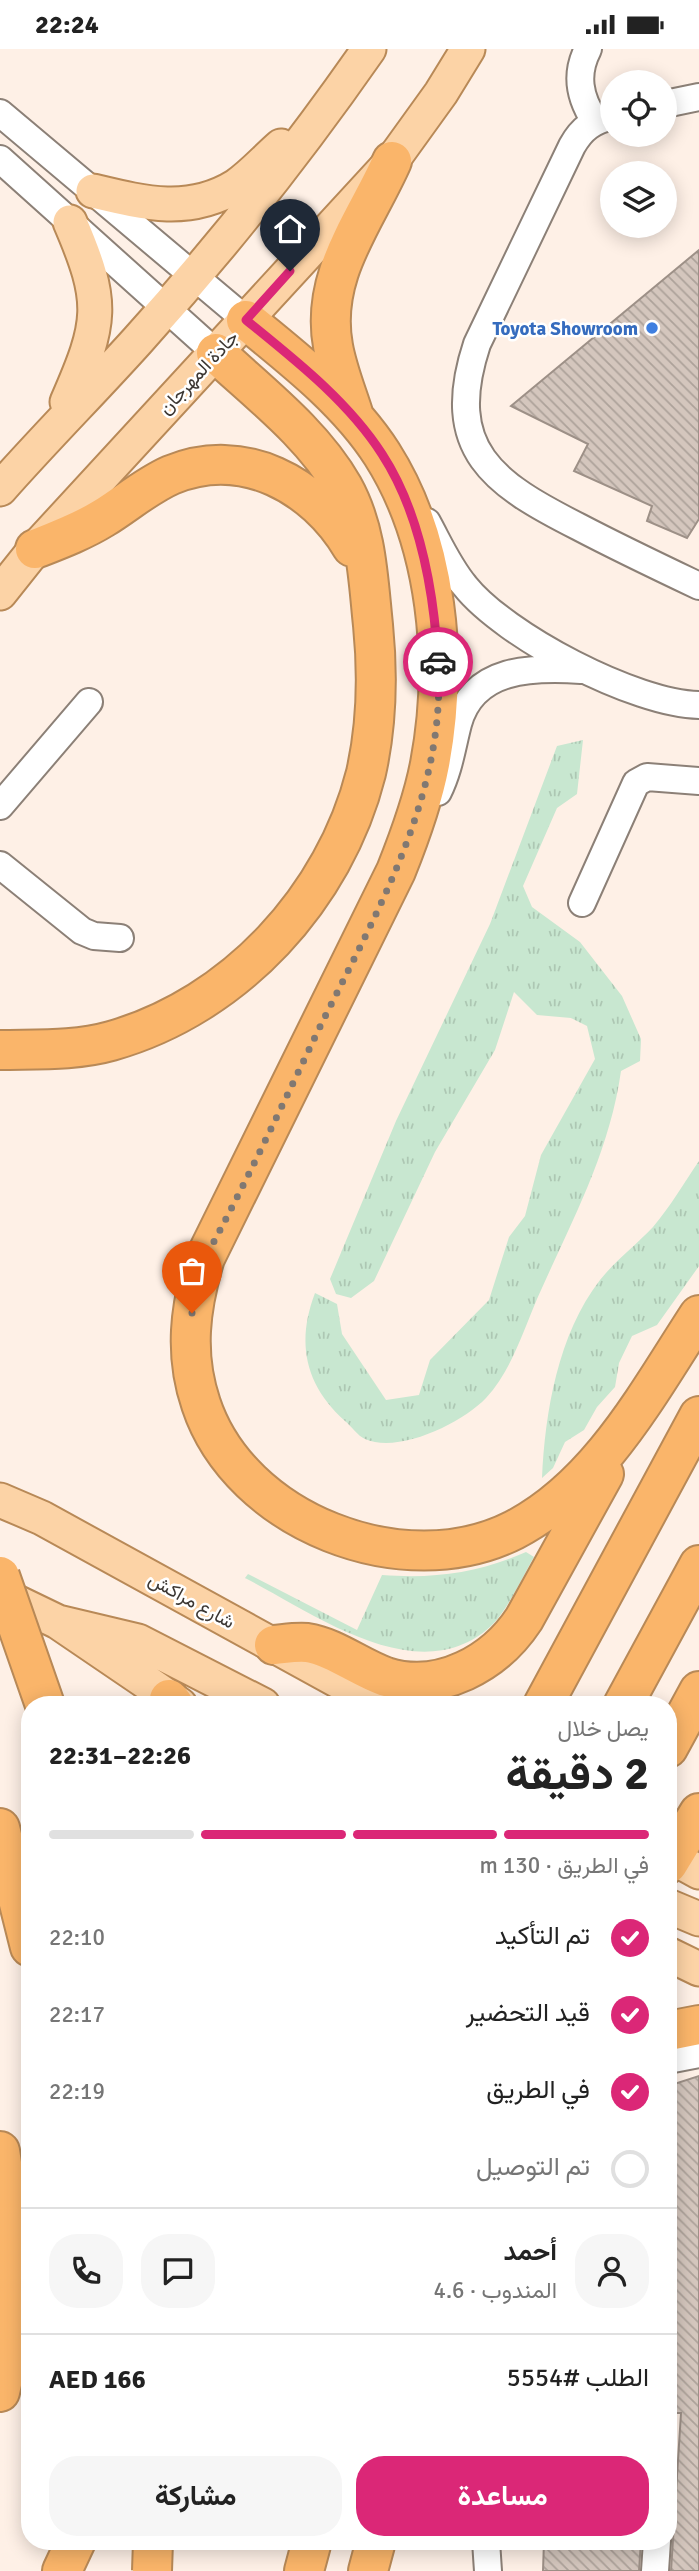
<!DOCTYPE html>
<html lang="ar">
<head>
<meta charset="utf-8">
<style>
  body { margin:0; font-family:Signika,Vazirmatn,sans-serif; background:#f6f6f6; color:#222; direction:rtl; height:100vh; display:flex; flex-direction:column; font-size:26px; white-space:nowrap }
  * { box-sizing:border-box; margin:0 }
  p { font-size:23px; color:#767676 }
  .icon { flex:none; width:38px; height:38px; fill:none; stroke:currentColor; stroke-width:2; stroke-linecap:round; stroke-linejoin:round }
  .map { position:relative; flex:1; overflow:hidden; direction:ltr }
  .drawer { position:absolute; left:21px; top:1647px; width:656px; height:854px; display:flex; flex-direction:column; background:#fff; border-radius:28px; box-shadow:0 4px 18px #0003; direction:rtl }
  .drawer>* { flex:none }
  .buttons { position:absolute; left:600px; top:21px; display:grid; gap:14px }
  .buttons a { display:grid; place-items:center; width:77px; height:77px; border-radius:50%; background:#fff; box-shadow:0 4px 18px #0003; font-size:35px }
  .pin { position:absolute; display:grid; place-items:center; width:60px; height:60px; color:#fff; margin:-72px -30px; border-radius:50% 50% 50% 0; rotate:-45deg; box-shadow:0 0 7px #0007 }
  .pin .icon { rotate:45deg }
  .courier { position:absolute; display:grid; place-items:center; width:70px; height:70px; margin:-35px; border:5px solid #db2777; border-radius:50%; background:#fff; color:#222; box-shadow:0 2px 9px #0007 }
  .overview em { font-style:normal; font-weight:700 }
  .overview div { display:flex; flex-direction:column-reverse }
  .overview { display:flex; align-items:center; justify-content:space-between; height:119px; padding:0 28px }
  h1 { font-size:46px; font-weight:700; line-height:52px }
  .bar { display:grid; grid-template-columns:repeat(4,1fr); gap:10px 7px; align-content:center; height:84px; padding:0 28px }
  .bar i { height:9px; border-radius:5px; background:#e0e0e0 }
  .bar .current { background:#db2777 }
  .bar p { grid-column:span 4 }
  .line { display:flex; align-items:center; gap:18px; padding:0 28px; border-top:2px solid #e0e0e0 }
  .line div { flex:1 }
  .round { display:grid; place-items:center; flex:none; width:74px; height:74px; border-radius:28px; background:#f6f6f6 }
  ol { padding:0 28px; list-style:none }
  li { display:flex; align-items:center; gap:21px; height:77px }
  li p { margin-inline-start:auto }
  li .icon { padding:7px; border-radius:50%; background:#db2777; color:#fff; stroke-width:4 }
  li:last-child { color:#767676 }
  li i { width:38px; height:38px; border:4px solid #e0e0e0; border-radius:50% }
  .button { display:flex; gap:14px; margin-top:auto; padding:14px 28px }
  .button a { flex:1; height:80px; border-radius:28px; background:#db2777; color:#fff; font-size:28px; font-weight:700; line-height:80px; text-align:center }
  .button a+a { background:#f6f6f6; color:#222 }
  .status { display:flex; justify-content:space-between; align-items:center; height:49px; padding:0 35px; background:#fff; direction:ltr }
  .status svg { height:19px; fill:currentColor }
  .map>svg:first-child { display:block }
  .grass { fill:url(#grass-tufts) }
  .building { fill:url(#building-back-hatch); stroke:#9d9087; stroke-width:2 }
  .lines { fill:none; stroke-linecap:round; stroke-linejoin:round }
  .minor-casing { stroke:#8c8077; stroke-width:30 }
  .major-casing { stroke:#b88957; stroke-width:37 }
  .highway-casing { stroke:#b88957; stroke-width:42 }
  .minor { stroke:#fff; stroke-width:26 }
  .major { stroke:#fcd3a6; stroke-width:33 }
  .highway { stroke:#fab56a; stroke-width:38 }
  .highway-bridge-casing { stroke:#b88957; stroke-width:42; stroke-linecap:butt }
  .highway-bridge { stroke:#fab56a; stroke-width:38 }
  .done { stroke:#807872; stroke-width:7; stroke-dasharray:0 12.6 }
  .route { stroke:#db2777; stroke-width:9 }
  .shop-dot { fill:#3f7fe0; stroke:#fff; stroke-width:2.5 }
  .labels { text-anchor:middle; stroke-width:5; stroke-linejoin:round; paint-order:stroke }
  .shop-label { font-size:19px; font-weight:bold; fill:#366cbe; stroke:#fff; text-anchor:end }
  .street-label { font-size:19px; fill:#3c3733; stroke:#fff }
</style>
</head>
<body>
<div class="status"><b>22:24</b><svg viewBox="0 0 49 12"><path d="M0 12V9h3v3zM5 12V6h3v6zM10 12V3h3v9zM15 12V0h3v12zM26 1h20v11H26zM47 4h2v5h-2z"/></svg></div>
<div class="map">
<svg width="699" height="2522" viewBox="0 0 699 2522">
  <defs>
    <pattern id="grass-tufts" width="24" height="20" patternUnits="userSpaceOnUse" patternTransform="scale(1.75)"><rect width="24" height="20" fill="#c8e7d0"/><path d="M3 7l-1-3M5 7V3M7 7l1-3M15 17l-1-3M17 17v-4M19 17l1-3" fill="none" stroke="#adc7b3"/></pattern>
    <pattern id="building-back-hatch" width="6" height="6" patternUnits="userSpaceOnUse" patternTransform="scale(1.75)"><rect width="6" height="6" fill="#d4c6bd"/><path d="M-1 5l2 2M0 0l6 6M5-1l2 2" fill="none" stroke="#ada29a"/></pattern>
  </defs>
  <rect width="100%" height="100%" fill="#fef0e6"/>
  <path class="grass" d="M 583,691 L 577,745 L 557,759 L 523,837 L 532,858 L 580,893 L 622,947 L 641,990 L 640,1012 L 621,1022 C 609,1106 571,1173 537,1250 C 523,1283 511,1322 486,1349 C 462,1374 399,1405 365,1390 C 358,1387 351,1377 345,1372 C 305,1336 296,1294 315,1244 L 337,1255 L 342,1285 L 386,1351 L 419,1346 L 430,1311 L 489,1251 L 509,1188 L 525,1167 L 541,1106 L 595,1010 L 587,977 L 571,969 L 537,966 L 514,943 L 495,1001 L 435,1103 L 374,1232 L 351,1249 L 336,1245 L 330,1230 L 396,1072 L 490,875 L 557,697 Z
    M 699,1112 L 699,1217 L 657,1276 L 632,1287 L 619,1314 L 615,1338 L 597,1358 L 584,1381 L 565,1393 L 553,1419 L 542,1429 C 545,1363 558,1285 600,1231 C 615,1212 636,1196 653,1178 C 670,1158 684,1134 699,1112 Z
    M 526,1503 L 534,1508 C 523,1527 507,1562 491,1577 C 419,1643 315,1565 245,1529 L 248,1525 L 357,1581 L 382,1526 C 435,1530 478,1524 526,1503 Z"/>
  <path class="building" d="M 699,201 L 699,470 L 687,489 L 647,472 L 652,457 L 574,422 L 588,395 L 511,357 Z
    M 699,2027 L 699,2522 L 671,2522 L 681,2364 L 668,2364 L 668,2037 Z
    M 544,2492 L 641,2492 L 639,2522 L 543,2522 Z"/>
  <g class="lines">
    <g class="minor-casing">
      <path id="minor" d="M 588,0 C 575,25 579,48 595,72
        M 665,55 L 699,48
        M 0,64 L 246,271
        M 612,67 C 593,72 582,79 572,97 L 477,295 C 442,401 494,435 579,478 C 619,499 659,518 699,537
        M 0,110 L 216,304
        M 427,473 C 439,495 449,518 465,537 C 505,587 635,655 699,656
        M 438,743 C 449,721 452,698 458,675 C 473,618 533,618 581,621
        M 0,757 L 89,653
        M 0,816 L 82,882 L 94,887 L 120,889
        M 582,854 L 636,734 L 647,728 L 699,732
        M 668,2011 L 699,2005
        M 486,2492 L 488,2522
        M 655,2522 L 657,2492"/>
    </g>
    <g class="major-casing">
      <path id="major" d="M 93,142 C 143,154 189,166 236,137 C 252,126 266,110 281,97
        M 67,353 C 102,273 105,254 70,173
        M 0,440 C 45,389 93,341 138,291 C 221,199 298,102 369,0
        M 0,544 L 35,500 L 392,112 L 441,44 L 468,0
        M 0,1451 L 42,1469 L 382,1656
        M 0,1545 L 58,1573 L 180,1656
        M 58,1573 L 138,1592 L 263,1656
        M 668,1806 L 699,1823
        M 668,1857 L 699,1870
        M 668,1905 L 699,1920"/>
    </g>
    <g class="highway-casing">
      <path id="highway" d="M 246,271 C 294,310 348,352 382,405 C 438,493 449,615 430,715 C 423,752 410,787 396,822 L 205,1209 C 190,1258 184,1305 201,1355 C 240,1473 404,1537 514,1481 C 599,1437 648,1344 699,1266
        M 353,364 C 346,342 337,320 333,297 C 320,226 365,173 392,112
        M 35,500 C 58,491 82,482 103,469 C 126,455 146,437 171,426 C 243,396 315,436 352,498
        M 0,1001 C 36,1000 76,1002 111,992 C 235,957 335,848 366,724 C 377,675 378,626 373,576 C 368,529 367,481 343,438 C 313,385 259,344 216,304
        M 274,1596 C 285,1595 296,1593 307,1594 C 334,1598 360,1619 386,1628 C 440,1645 495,1614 524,1570 L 604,1425
        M 169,1650 L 174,1656
        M 543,1656 L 699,1367
        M 623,1656 L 699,1516
        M 668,1699 L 699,1642
        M 0,1779 L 30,1898
        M 668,1815 L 699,1764
        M 668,1982 L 699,1976
        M 0,2102 C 13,2179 19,2267 0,2343
        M 62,2522 L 76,2492
        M 304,2522 L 312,2492
        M 368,2522 L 376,2492"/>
    </g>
    <use href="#minor" class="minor"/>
    <use href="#major" class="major"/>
    <use href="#highway" class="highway"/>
    <g class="highway-bridge-casing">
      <path id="highway-bridge" d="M 0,1527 L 45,1656
        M 152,2522 L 153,2492"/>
    </g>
    <use href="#highway-bridge" class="highway-bridge"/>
  </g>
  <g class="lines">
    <path class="done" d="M 192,1264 L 194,1245 L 205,1209 C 245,1136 280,1061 316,986 C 373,869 447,748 438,613"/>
    <path class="route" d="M 290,222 L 246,271 C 294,310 348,352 382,405 C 421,465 434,543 438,613"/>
  </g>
  <circle class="shop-dot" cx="652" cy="279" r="7"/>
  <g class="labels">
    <g class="shop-label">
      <text x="638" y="286">Toyota Showroom</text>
    </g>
    <g class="street-label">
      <text transform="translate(198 323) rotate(-47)" y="7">جادة المهرجان</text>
      <text transform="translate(192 1551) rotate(29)" y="7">شارع مراكش</text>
    </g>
  </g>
</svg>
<div class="buttons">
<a><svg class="icon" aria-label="locate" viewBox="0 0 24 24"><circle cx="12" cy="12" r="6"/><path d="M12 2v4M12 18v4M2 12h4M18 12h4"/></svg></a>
<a><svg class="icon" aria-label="layers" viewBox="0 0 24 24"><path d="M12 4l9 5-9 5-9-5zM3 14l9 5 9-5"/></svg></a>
</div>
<div class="pin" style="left:192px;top:1264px;background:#ea580c"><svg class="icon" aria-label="bag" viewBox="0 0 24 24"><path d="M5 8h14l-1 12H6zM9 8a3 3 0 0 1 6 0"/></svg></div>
<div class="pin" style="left:290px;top:222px;background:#1f2937"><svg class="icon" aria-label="home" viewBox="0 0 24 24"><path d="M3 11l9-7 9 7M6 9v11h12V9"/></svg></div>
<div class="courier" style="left:438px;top:613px"><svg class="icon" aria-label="car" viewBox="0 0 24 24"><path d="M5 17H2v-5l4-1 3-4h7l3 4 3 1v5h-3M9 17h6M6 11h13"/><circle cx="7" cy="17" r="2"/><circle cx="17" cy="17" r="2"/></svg></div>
<section class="drawer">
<div class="overview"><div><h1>2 دقيقة</h1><p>يصل خلال</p></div><em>22:26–22:31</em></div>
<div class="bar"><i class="current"></i><i class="current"></i><i class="current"></i><i></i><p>في الطريق · 130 m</p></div>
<ol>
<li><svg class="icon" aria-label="check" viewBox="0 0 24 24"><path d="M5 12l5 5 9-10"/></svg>تم التأكيد<p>22:10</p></li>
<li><svg class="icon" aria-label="check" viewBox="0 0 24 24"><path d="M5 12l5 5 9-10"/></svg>قيد التحضير<p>22:17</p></li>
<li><svg class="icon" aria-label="check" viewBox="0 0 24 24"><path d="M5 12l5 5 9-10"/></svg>في الطريق<p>22:19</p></li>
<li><i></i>تم التوصيل</li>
</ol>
<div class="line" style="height:126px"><a class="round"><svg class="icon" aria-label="person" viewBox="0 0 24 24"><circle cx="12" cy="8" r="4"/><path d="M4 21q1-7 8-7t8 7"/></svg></a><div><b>أحمد</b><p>المندوب · 4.6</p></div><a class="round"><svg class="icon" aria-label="chat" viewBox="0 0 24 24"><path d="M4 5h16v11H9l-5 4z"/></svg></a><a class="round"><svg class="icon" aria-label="phone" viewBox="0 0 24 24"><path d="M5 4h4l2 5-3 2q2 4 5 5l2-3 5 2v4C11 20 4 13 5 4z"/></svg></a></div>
<div class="line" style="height:91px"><div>الطلب #5554</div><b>AED 166</b></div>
<div class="button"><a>مساعدة</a><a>مشاركة</a></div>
</section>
</div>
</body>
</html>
